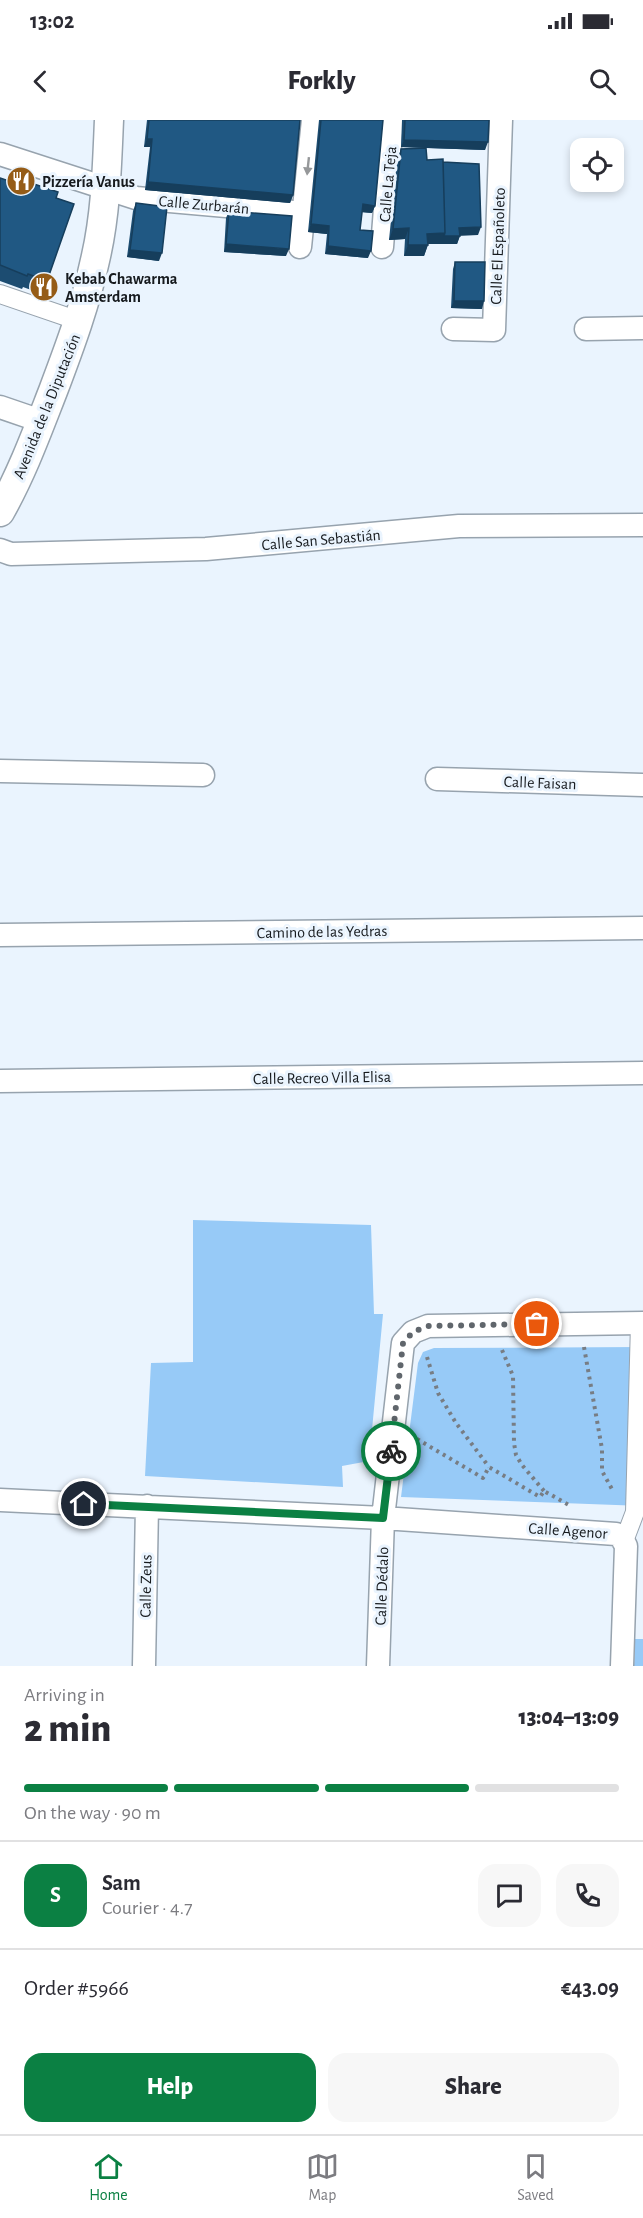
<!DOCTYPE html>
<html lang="en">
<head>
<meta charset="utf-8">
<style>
  body { margin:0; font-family:"Alegreya Sans",sans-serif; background:#f7f7f7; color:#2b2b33; height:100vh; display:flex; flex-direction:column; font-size:22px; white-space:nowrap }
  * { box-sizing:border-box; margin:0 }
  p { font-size:20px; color:#7c7c81 }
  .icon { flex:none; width:33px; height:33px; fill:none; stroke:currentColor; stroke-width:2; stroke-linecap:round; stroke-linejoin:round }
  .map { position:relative; height:1546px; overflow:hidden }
  .sheet { display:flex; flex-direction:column; background:#fff; flex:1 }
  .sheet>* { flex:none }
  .fabs { position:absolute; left:570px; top:18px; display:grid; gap:12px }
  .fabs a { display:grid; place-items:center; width:54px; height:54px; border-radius:12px; background:#fff; box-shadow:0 3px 9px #0003; font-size:30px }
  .pin { position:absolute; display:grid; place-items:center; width:51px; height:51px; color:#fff; margin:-26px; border:3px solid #fff; border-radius:50%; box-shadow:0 2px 6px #0007 }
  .courier { position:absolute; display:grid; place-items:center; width:60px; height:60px; margin:-30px; border:4px solid #0b8043; border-radius:50%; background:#fff; color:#222; box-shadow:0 2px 8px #0007 }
  .headline em { font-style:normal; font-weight:800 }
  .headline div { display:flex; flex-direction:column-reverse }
  .headline { display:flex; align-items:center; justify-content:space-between; height:102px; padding:0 24px }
  h1 { font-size:39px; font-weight:800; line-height:45px }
  .bar { display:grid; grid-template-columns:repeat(4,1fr); gap:9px 6px; align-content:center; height:72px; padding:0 24px }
  .bar i { height:8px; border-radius:4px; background:#e1e1e2 }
  .bar .active { background:#0b8043 }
  .bar p { grid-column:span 4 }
  .line { display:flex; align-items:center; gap:15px; padding:0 24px; border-top:2px solid #e1e1e2 }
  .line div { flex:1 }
  .round { display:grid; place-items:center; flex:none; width:63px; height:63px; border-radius:18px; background:#f7f7f7 }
  .primary-button { display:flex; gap:12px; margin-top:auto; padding:12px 24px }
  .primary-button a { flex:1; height:69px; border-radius:18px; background:#0b8043; color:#fff; font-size:24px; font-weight:800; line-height:69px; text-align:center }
  .primary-button a+a { background:#f7f7f7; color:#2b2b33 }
  .status { display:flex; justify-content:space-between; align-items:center; height:42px; padding:0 30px; background:#fff; direction:ltr }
  .status svg { height:16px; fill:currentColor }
  header { display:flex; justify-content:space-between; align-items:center; height:78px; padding:0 24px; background:#fff; font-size:27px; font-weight:800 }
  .tab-bar { display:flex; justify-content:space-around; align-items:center; height:84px; border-top:2px solid #e1e1e2; background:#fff; font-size:16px; color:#7c7c81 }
  .tab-bar a { display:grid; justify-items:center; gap:3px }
  .tab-bar .active { color:#0b8043 }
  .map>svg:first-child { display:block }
  .green { fill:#97caf7 }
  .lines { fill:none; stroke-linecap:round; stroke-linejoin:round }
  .pedestrian-casing { stroke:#97a3ae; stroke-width:20 }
  .minor-casing { stroke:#97a3ae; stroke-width:25 }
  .tertiary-casing { stroke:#97a3ae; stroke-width:31 }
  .path { stroke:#777d84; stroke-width:4; stroke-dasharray:3 4.5; stroke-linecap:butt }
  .pedestrian { stroke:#fff; stroke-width:18 }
  .minor { stroke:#fff; stroke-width:22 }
  .tertiary { stroke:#fff; stroke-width:28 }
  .wall { fill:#1c4c71 }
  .shaded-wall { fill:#163e5c }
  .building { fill:#205883; stroke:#163e5c; stroke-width:1.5 }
  .oneway { fill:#96989a }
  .done { stroke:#60666c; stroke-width:6; stroke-dasharray:0 10.8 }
  .route { stroke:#0b8043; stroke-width:8 }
  .labels { text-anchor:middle; stroke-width:6; stroke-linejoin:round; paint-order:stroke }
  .poi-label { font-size:16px; font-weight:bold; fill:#161a1e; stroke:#eaf4fe; text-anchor:start }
  .street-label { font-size:16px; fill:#161a1e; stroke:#eaf4fe }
</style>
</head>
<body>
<div class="status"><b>13:02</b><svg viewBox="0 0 49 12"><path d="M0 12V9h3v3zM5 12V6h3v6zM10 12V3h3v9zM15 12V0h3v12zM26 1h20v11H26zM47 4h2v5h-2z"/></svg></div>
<header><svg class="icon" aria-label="back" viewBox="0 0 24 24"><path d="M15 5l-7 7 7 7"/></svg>Forkly<svg class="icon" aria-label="search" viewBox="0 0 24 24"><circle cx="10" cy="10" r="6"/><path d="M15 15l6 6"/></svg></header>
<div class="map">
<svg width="643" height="1546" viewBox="0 0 643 1546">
  <rect width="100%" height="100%" fill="#eaf4fe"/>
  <path class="green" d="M 193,1100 L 371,1105 L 374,1194 L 383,1194 L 369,1341 L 342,1346 L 343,1367 L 145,1356 L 151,1243 L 193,1242 Z
    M 643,1227 L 643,1386 L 401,1377 L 418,1243 L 423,1232 L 434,1228 Z
    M 635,1519 L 643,1519 L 643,1546 L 634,1546 Z"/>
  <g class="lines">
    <g class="pedestrian-casing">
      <path id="pedestrian" d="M 0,174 L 79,201
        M 624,1421 L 635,1392 L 640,1203"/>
    </g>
    <g class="minor-casing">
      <path id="minor" d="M 0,34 L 136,78 L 304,93
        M 300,127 L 313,0
        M 382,127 L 392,0
        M 453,209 L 494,210 L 501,0
        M 586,209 L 643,208
        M 0,287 L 41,301
        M 0,430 L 11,434 L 206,429 L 459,406 L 643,405
        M 0,651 L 203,655
        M 437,659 L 643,665
        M 0,815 L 643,808
        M 0,961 L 643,953
        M 0,1380 L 383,1398 L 616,1414 L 621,1417 L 626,1426 L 622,1546
        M 144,1546 L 147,1386
        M 378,1546 L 383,1398 L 403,1223 L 413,1212 L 428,1206 L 643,1203"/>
    </g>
    <g class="tertiary-casing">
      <path id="tertiary" d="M 0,392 C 22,353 37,312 53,271 C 70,226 86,183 96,136 C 106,92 107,45 109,0"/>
    </g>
    <path class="path" d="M 584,1227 L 602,1329 L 602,1351 L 613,1371
      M 502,1230 L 513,1256 L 514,1323 L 516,1335 L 522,1345 L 544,1371
      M 427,1237 L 438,1273 L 456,1303 L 489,1347
      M 417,1319 L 483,1358 L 489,1347 L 540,1377 L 544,1371 L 569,1385"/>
    <use href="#pedestrian" class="pedestrian"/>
    <use href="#minor" class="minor"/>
    <use href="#tertiary" class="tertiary"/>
  </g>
  <path class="wall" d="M 147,0 L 300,0 L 293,75 L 290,83 L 145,70 L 150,27 L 144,27 Z
    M 319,0 L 383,0 L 375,86 L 372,93 L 362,92 L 360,110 L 368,138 L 325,134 L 327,114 L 308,112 Z
    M 402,0 L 489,0 L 485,30 L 426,28 L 427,40 L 443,42 L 478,115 L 460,115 L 457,124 L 428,124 L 424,136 L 404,136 L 405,119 L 389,120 L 397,40 L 401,29 L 426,28 L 401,27 Z
    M 0,58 L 74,84 L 42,174 L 23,167 L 22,169 L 0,161 Z
    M 136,83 L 159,141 L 127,137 L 133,91 Z
    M 229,91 L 286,136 L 224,132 L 226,98 Z
    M 455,142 L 482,189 L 451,188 L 453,149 Z"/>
  <path class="shaded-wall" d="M 147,19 L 152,19 L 150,27 L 144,27 Z
    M 404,20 L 488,22 L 485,30 L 401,27 Z
    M 148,62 L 293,75 L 290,83 L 145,70 Z
    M 363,84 L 375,86 L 372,93 L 360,92 Z
    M 311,104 L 329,106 L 327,114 L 308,112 Z
    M 481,107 L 478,115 L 457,116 L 459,108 Z
    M 409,108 L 405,119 L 389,120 L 393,109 Z
    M 445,113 L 460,116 L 457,124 L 423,124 L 427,114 Z
    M 226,124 L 289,129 L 286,136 L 224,132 Z
    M 408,125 L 428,125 L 424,136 L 404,136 Z
    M 328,126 L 371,131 L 368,138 L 325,134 Z
    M 130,130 L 162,133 L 159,141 L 127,137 Z
    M 454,181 L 484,181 L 482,189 L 451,188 Z"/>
  <path class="building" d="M 149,0 L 300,0 L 293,75 L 148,62 L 152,19 L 147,19 Z
    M 321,0 L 383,0 L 375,86 L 363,84 L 360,110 L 373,111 L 371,131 L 328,126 L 329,106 L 311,104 Z
    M 405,0 L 489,0 L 488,22 L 404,20 Z
    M 426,28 L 427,40 L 443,39 L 445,113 L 427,114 L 428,125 L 408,125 L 409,108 L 393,109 L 401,29 Z
    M 443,42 L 479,44 L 481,107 L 459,108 L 460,116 L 444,116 L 445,113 Z
    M 0,58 L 24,66 L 25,61 L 58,72 L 56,78 L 74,84 L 47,161 L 28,154 L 27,156 L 0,145 Z
    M 136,83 L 167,87 L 162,133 L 130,130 Z
    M 229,91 L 292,96 L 289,129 L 226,124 Z
    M 455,142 L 485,142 L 484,181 L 454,181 Z"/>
  <defs><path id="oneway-solid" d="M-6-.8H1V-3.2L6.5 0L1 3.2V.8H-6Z" transform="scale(1.5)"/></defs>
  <use class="oneway" href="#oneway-solid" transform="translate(308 46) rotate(96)"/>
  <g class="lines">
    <path class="done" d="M 391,1331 L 403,1223 L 413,1212 L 428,1206 L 537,1204"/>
    <path class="route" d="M 84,1384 L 383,1398 L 391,1331"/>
  </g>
  <defs>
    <g id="restaurant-disc" transform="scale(1.5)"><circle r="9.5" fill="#955c17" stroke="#eaf4fe"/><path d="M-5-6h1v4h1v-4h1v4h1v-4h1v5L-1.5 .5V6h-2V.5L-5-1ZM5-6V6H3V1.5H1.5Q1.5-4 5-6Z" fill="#fff"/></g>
  </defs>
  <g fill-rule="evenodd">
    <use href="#restaurant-disc" x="21" y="61"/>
    <use href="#restaurant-disc" x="44" y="167"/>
  </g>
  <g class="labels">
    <g class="poi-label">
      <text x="42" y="67">Pizzería Vanus</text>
      <text x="65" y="164">Kebab Chawarma<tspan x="65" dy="18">Amsterdam</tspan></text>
    </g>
    <g class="street-label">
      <text transform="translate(387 64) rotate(-85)" y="6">Calle La Teja</text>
      <text transform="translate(204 84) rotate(5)" y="6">Calle Zurbarán</text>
      <text transform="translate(497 126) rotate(-88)" y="6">Calle El Españoleto</text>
      <text transform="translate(46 286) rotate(-68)" y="6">Avenida de la Diputación</text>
      <text transform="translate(321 419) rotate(-5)" y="6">Calle San Sebastián</text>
      <text transform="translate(540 662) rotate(2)" y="6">Calle Faisan</text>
      <text transform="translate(322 811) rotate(-1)" y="6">Camino de las Yedras</text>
      <text transform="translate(322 957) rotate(-1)" y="6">Calle Recreo Villa Elisa</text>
      <text transform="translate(568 1410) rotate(4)" y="6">Calle Agenor</text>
      <text transform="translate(145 1466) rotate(-89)" y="6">Calle Zeus</text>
      <text transform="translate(381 1466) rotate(-88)" y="6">Calle Dédalo</text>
    </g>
  </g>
</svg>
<div class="fabs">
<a><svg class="icon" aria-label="locate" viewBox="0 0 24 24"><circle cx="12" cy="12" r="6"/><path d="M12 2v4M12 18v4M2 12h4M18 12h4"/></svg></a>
</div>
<div class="pin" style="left:537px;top:1204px;background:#ea580c"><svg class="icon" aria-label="bag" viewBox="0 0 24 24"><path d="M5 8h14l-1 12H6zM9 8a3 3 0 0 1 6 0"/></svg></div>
<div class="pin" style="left:84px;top:1384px;background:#1f2937"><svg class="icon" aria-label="home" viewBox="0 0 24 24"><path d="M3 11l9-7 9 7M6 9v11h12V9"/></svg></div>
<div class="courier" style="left:391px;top:1331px"><svg class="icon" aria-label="bike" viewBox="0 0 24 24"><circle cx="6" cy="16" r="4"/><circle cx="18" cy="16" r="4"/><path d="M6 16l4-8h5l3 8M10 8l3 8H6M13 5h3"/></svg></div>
</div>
<section class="sheet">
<div class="headline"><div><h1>2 min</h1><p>Arriving in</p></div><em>13:04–13:09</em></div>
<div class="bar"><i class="active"></i><i class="active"></i><i class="active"></i><i></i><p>On the way · 90 m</p></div>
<div class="line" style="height:108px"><b class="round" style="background:#0b8043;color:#fff">S</b><div><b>Sam</b><p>Courier · 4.7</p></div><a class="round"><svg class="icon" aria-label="chat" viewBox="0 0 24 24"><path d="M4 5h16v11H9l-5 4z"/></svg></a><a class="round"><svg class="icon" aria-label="phone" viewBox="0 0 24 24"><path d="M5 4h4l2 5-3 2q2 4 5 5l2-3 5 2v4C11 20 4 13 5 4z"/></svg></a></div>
<div class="line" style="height:78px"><div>Order #5966</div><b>€43.09</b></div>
<div class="primary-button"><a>Help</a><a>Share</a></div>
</section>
<nav class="tab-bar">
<a class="active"><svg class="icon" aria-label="home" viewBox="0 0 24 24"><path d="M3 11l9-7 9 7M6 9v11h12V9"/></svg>Home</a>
<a><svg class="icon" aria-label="map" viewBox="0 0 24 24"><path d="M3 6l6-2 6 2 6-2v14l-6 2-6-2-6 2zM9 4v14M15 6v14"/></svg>Map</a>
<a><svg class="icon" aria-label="saved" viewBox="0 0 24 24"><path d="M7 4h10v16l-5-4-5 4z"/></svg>Saved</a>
</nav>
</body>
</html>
